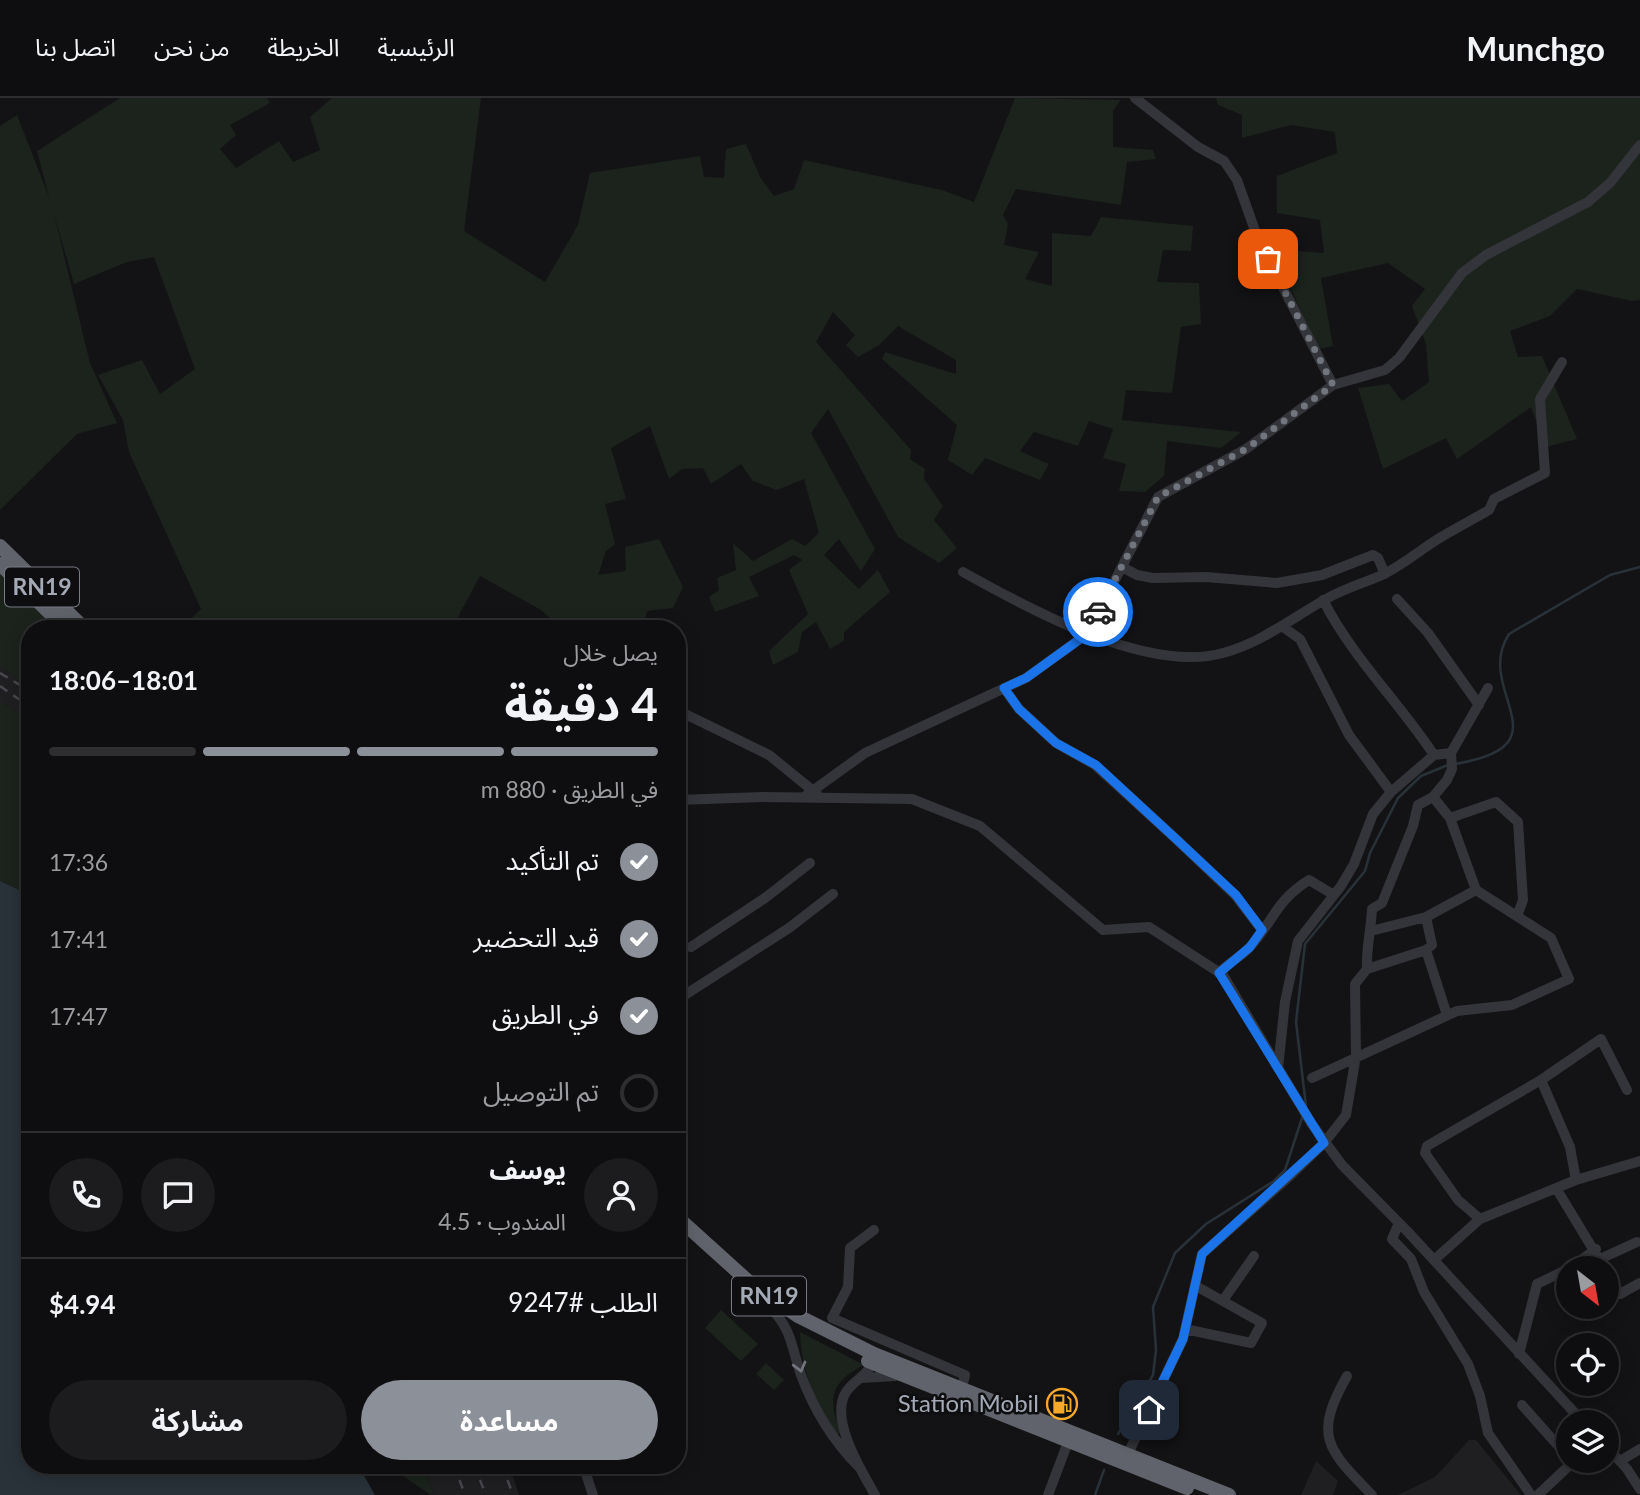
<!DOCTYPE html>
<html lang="ar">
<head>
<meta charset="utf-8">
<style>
  body { margin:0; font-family:Lato,"Noto Sans Arabic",sans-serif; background:#1c1c1e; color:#f1f3f6; direction:rtl; height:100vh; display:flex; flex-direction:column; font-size:26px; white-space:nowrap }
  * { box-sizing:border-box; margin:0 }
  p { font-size:23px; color:#9b9c9f }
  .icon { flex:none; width:38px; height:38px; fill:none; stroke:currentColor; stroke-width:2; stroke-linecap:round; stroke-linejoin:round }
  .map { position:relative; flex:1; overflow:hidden; direction:ltr }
  .panel { position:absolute; left:21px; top:522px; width:665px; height:854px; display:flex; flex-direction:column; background:#0e0e10; border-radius:28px; box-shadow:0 4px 18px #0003,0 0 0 2px #2e2e30; direction:rtl }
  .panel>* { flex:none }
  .needle { width:46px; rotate:149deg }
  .fabs { position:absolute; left:1556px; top:1158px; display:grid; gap:14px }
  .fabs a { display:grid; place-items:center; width:63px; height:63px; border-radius:50%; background:#0e0e10; box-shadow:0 4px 18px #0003,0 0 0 2px #2e2e30; font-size:35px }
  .pin { position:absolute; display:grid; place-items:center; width:60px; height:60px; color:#fff; margin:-30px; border-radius:14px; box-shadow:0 4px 10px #0006 }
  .courier { position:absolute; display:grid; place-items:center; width:70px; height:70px; margin:-35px; border:5px solid #1a73e8; border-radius:50%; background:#fff; color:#222; box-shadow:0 2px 9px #0007 }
  .summary em { font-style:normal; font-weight:700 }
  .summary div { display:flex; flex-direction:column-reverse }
  .summary { display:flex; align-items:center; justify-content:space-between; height:119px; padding:0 28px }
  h1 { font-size:46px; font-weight:700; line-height:52px }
  .bar { display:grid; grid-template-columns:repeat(4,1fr); gap:10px 7px; align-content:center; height:84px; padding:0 28px }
  .bar i { height:9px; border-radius:5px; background:#2e2e30 }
  .bar .current { background:#8c9099 }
  .bar p { grid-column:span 4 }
  .line { display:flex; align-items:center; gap:18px; padding:0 28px; border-top:2px solid #2e2e30 }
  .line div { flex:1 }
  .round { display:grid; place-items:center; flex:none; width:74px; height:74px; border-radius:37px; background:#1c1c1e }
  ol { padding:0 28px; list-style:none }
  li { display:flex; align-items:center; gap:21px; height:77px }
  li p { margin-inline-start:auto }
  li .icon { padding:7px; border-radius:50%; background:#8c9099; color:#fff; stroke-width:4 }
  li:last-child { color:#9b9c9f }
  li i { width:38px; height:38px; border:4px solid #2e2e30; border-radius:50% }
  .primary-button { display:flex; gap:14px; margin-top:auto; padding:14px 28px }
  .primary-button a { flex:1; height:80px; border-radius:42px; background:#8c9099; color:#fff; font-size:28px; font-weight:700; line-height:80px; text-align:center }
  .primary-button a+a { background:#1c1c1e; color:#f1f3f6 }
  header { display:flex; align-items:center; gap:42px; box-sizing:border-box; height:98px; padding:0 35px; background:#0e0e10; border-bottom:2px solid #2e2e30 }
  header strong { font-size:33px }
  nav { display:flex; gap:38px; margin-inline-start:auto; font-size:24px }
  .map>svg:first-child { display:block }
  .built { fill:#1f1f22 }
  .green { fill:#1b231c }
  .water { fill:#293239 }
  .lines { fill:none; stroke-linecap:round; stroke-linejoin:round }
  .stream { stroke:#293239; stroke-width:2.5 }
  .minor { stroke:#34353a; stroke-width:10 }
  .highway { stroke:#60636b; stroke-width:14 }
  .rail { stroke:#47494f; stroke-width:2.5; stroke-dasharray:9 7; stroke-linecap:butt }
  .oneway { stroke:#72757e }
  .done { stroke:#71757d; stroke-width:7; stroke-dasharray:0 12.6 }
  .route { stroke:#1a73e8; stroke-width:9 }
  .labels { text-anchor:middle; stroke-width:5; stroke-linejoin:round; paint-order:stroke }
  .shield { fill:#0e0e10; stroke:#777b84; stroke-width:2 }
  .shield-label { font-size:23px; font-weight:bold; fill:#a4aab5 }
  .poi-label { font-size:24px; fill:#a4aab5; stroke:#0e0e10; text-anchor:end }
</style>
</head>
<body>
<header>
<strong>Munchgo</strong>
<nav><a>الرئيسية</a><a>الخريطة</a><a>من نحن</a><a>اتصل بنا</a></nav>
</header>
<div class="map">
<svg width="1640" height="1397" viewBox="0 0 1640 1397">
  <rect width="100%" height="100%" fill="#131315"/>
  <path class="built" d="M 0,569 L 30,587 L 30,623 L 0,603 Z
    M 1469,1342 L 1476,1342 L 1521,1397 L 1398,1397 L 1435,1379 Z
    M 1316,1363 L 1338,1383 L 1333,1397 L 1301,1397 Z
    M 423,1367 L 538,1367 L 513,1378 L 519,1397 L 434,1397 Z"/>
  <path class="green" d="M 120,0 L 267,0 L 270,5 L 230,27 L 236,37 L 220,51 L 236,70 L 279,43 L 293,64 L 320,52 L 310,19 L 332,0 L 481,0 L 464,133 L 545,184 L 578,127 L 590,75 L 700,58 L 704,79 L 724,80 L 726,51 L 746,46 L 760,79 L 774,98 L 794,91 L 804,62 L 942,92 L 974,104 L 1015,0 L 1121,2 L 1113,13 L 1113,49 L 1153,52 L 1156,61 L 1127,64 L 1121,107 L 1016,91 L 1003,117 L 1008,126 L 1004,147 L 1039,154 L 1025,181 L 1052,188 L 1052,135 L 1091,138 L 1101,119 L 1193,128 L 1191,153 L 1163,152 L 1157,184 L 1199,185 L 1201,226 L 1181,229 L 1172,295 L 1126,292 L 1122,322 L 1241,334 L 1221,350 L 1167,343 L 1164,378 L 1145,394 L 1119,393 L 1126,366 L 1103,360 L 1113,331 L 1089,323 L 1078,348 L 1034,334 L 1020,353 L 1049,366 L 1040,382 L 985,360 L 972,377 L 948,362 L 957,327 L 882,261 L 885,254 L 956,276 L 956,262 L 898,228 L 879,247 L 858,259 L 846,247 L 855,237 L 833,214 L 816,244 L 911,352 L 910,361 L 925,371 L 924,381 L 943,408 L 934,422 L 957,450 L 939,465 L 898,439 L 828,311 L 811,335 L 875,451 L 861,473 L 839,441 L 824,457 L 859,491 L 878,472 L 890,494 L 844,534 L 844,543 L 830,551 L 816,524 L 802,534 L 798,554 L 773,567 L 769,553 L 808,516 L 789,472 L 802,462 L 794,457 L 749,479 L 759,498 L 715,514 L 709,499 L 719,492 L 717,480 L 736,472 L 733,445 L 753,463 L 792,441 L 805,448 L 819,435 L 804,381 L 777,392 L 753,383 L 741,366 L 711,386 L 703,370 L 682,371 L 669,381 L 650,328 L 611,350 L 626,401 L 605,406 L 615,446 L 606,453 L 598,477 L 626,473 L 625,449 L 659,441 L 683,489 L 673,510 L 647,513 L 644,525 L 613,521 L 609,530 L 561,530 L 541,512 L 480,478 L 452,530 L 182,530 L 201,511 L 129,354 L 123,322 L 98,277 L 142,262 L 160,296 L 195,271 L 154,159 L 127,164 L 74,186 L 54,116 L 90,265 L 117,325 L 77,336 L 0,412 L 0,28 L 17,17 L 49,99 L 37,53 Z
    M 1216,0 L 1640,0 L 1640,202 L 1632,203 L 1577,191 L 1550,218 L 1510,233 L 1518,259 L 1542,258 L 1577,341 L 1546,349 L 1531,309 L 1457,361 L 1446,340 L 1383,371 L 1358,290 L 1389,286 L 1402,303 L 1429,284 L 1426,246 L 1412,208 L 1425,191 L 1388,165 L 1321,180 L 1333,248 L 1319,251 L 1272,151 L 1324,155 L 1320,122 L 1277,115 L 1277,78 L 1337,55 L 1335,34 L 1291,27 L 1242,40 L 1242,17 L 1218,7 Z
    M 0,472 L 60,530 L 30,530 L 30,587 L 0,569 Z
    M 0,603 L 30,623 L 30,797 L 0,783 Z
    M 721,1212 L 758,1246 L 741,1263 L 705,1230 Z
    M 800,1234 L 864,1267 C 832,1283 826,1300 841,1334 L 837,1337 C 816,1304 801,1274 800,1234 Z
    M 766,1265 L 784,1282 L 774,1292 L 756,1276 Z
    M 387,1367 L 423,1367 L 434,1397 L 431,1397 Z"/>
  <path class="water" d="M 0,783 L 30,797 L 30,1367 L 358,1367 L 375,1397 L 0,1397 Z"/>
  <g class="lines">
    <path class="stream" d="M 1455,666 C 1570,647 1472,593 1509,536 L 1610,477 L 1640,469
      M 1306,1008 L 1296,924 L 1305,846 L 1365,773 L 1370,755 L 1398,700 L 1421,678 L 1448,667
      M 1118,1336 L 1153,1277 L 1156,1252 L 1153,1209 L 1175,1155 L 1206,1126 L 1274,1083 L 1285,1072 L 1303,1017
      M 1095,1397 L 1104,1372"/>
    <path class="minor" d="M 1135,0 L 1198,49 L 1224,63 L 1237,82 L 1258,141 L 1333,287
      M 1122,469 L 1137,477 L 1153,480 L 1206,479 L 1277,485 L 1322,477 L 1373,457 L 1378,460 L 1385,476
      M 963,474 C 1027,510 1147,576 1223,555 C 1261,545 1292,520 1326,501 C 1345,490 1365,485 1384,476 C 1403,467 1420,452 1438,441 C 1454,431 1472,422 1489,412 L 1494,401 L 1545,375 L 1540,301 L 1562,264
      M 1397,501 L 1428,535 L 1479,607
      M 1323,502 C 1353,560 1398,603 1434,657
      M 1004,590 L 1019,611 L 1056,645 L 1095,667 L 1175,740 L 1235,797 L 1262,832
      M 677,612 L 769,657 L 817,696
      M 1391,694 L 1434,657 L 1451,655
      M 804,699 L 865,655 L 1026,580 L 1087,536 L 1158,399 L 1246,351 L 1333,287 L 1385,272 L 1399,260 L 1462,175 L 1486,157 L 1588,104 L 1610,85 L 1640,47
      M 1433,699 L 1447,682 L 1452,671 L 1451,655 L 1488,590
      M 677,702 L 763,699 L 912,701 L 980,728 L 1103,832 L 1149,829 L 1223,877 L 1311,1025 L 1342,1067 L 1408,1134 L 1584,1325
      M 1371,833 L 1426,819 L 1476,792 L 1450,720 L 1496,704 L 1518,724 L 1523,802 L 1517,818
      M 691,849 L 765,800 L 810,765
      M 1426,852 L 1447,917
      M 1367,871 L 1426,852 L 1432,847 L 1426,819
      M 1219,875 C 1228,865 1239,860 1248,851 C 1274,824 1274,804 1309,782 L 1334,797
      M 677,902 L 789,830 L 833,796
      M 1278,970 L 1285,904 L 1298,843 L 1341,788 L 1354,766 L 1373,716 L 1391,694 L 1349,637 L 1300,541 L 1283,529
      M 1312,980 L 1457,913 L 1512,907 L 1569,881 L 1551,840 L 1476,792
      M 1541,982 L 1570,1049 L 1576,1082
      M 1556,1090 L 1605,1171
      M 1480,1121 L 1458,1102 L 1425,1055 L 1427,1048 L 1541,982 L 1601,941 L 1627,992
      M 1399,1125 L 1392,1141 L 1411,1161 L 1424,1194 L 1468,1266 L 1480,1298 L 1488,1335 L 1531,1397
      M 874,1132 L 850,1150 L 848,1189 L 832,1220 L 965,1277 L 962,1290
      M 1600,1161 L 1637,1144
      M 1434,1162 L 1480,1121 L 1576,1082 L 1640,1063
      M 1569,1171 L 1596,1151
      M 1606,1173 L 1620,1196 L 1640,1185
      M 1224,1201 L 1254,1158
      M 770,1209 C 793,1233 791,1249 801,1277 C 814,1312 832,1342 859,1369
      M 1185,1231 L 1251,1245 L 1262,1225 L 1196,1188
      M 1519,1256 L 1537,1186 L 1568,1171
      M 873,1260 C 870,1278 855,1280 846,1294 C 829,1321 861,1372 875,1397
      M 1347,1278 C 1313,1338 1327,1351 1372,1397
      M 861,1280 L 895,1278
      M 1522,1307 L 1568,1359
      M 1606,1348 L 1627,1371 L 1640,1391
      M 1125,1362 L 1183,1241 L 1202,1156 L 1291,1077 L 1324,1045 L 1346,1017 L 1356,958 L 1355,886 L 1367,871 C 1366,850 1371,832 1372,811 L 1382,805 L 1413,728 L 1418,707 L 1433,699 L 1450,720
      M 1620,1363 L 1640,1351
      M 583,1367 L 593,1397
      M 1048,1397 L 1068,1344
      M 1538,1397 L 1574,1363"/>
    <path class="highway" d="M 0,448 L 84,530
      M 0,466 L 65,530
      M 677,1119 L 749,1184 L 798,1218 L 874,1256 L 1229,1397
      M 868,1263 L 1187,1390"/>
    <path class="rail" d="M 0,575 L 30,593
      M 0,588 L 30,609
      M 454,1367 L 465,1397
      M 474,1367 L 486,1397
      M 502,1367 L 513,1397"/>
  </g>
  <defs><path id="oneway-chevron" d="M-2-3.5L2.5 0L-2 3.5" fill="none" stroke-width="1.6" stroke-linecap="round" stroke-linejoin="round" transform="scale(1.75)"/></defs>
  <use class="oneway" href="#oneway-chevron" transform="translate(800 1269) rotate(75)"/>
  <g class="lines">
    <path class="done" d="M 1098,514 L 1158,399 L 1246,351 L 1333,287 L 1268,161"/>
    <path class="route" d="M 1098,514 L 1087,536 L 1026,580 L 1004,590 L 1019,611 L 1056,645 L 1096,667 L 1175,740 L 1236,797 L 1262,832 L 1250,849 L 1219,875 L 1324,1045 L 1202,1156 L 1183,1241 L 1149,1312"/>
  </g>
  <defs>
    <g id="fuel-ring" transform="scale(1.575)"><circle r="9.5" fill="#0e0e10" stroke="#f5a82b" stroke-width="1.5"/><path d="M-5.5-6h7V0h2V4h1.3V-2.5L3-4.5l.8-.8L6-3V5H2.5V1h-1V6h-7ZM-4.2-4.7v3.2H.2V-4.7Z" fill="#f5a82b"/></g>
  </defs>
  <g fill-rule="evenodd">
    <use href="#fuel-ring" x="1062" y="1306"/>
  </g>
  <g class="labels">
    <g class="shield">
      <rect x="5" y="469.5" width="74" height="39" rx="5"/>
      <rect x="732" y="1178.5" width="74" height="39" rx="5"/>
    </g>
    <g class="shield-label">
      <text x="42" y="497">RN19</text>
      <text x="769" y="1206">RN19</text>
    </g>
    <g class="poi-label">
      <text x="1039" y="1314">Station Mobil</text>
    </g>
  </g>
</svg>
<div class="fabs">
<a><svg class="needle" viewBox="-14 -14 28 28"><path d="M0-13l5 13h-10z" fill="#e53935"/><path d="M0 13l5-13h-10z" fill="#9b9c9f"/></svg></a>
<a><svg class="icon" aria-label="locate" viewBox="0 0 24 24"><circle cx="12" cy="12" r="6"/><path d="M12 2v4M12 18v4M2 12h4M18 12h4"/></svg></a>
<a><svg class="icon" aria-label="layers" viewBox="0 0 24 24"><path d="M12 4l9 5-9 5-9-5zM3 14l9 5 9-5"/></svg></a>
</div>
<div class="pin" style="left:1268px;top:161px;background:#ea580c"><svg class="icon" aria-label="bag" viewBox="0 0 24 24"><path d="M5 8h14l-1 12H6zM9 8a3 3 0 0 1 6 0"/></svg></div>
<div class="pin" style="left:1149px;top:1312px;background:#1f2937"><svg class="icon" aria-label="home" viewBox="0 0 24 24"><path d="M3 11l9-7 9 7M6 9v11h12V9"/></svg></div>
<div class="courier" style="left:1098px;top:514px"><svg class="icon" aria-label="car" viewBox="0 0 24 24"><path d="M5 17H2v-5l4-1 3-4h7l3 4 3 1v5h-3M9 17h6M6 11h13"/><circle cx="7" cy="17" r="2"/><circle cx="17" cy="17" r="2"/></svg></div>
<section class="panel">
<div class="summary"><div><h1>4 دقيقة</h1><p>يصل خلال</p></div><em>18:01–18:06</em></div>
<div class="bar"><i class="current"></i><i class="current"></i><i class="current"></i><i></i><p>في الطريق · 880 m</p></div>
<ol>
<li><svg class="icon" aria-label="check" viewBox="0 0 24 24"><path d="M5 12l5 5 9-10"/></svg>تم التأكيد<p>17:36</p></li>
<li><svg class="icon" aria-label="check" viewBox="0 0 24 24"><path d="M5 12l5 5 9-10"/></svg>قيد التحضير<p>17:41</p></li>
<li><svg class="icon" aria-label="check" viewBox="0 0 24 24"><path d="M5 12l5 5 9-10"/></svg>في الطريق<p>17:47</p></li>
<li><i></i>تم التوصيل</li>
</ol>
<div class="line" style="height:126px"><a class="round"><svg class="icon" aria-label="person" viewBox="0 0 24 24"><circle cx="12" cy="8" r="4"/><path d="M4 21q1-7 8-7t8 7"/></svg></a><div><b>يوسف</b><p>المندوب · 4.5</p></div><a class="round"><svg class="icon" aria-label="chat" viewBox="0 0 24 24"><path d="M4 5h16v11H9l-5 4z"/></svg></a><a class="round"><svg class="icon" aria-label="phone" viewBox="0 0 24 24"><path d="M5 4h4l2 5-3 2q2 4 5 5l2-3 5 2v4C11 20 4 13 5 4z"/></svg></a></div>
<div class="line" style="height:91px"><div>الطلب #9247</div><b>$4.94</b></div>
<div class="primary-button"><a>مساعدة</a><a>مشاركة</a></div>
</section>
</div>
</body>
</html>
